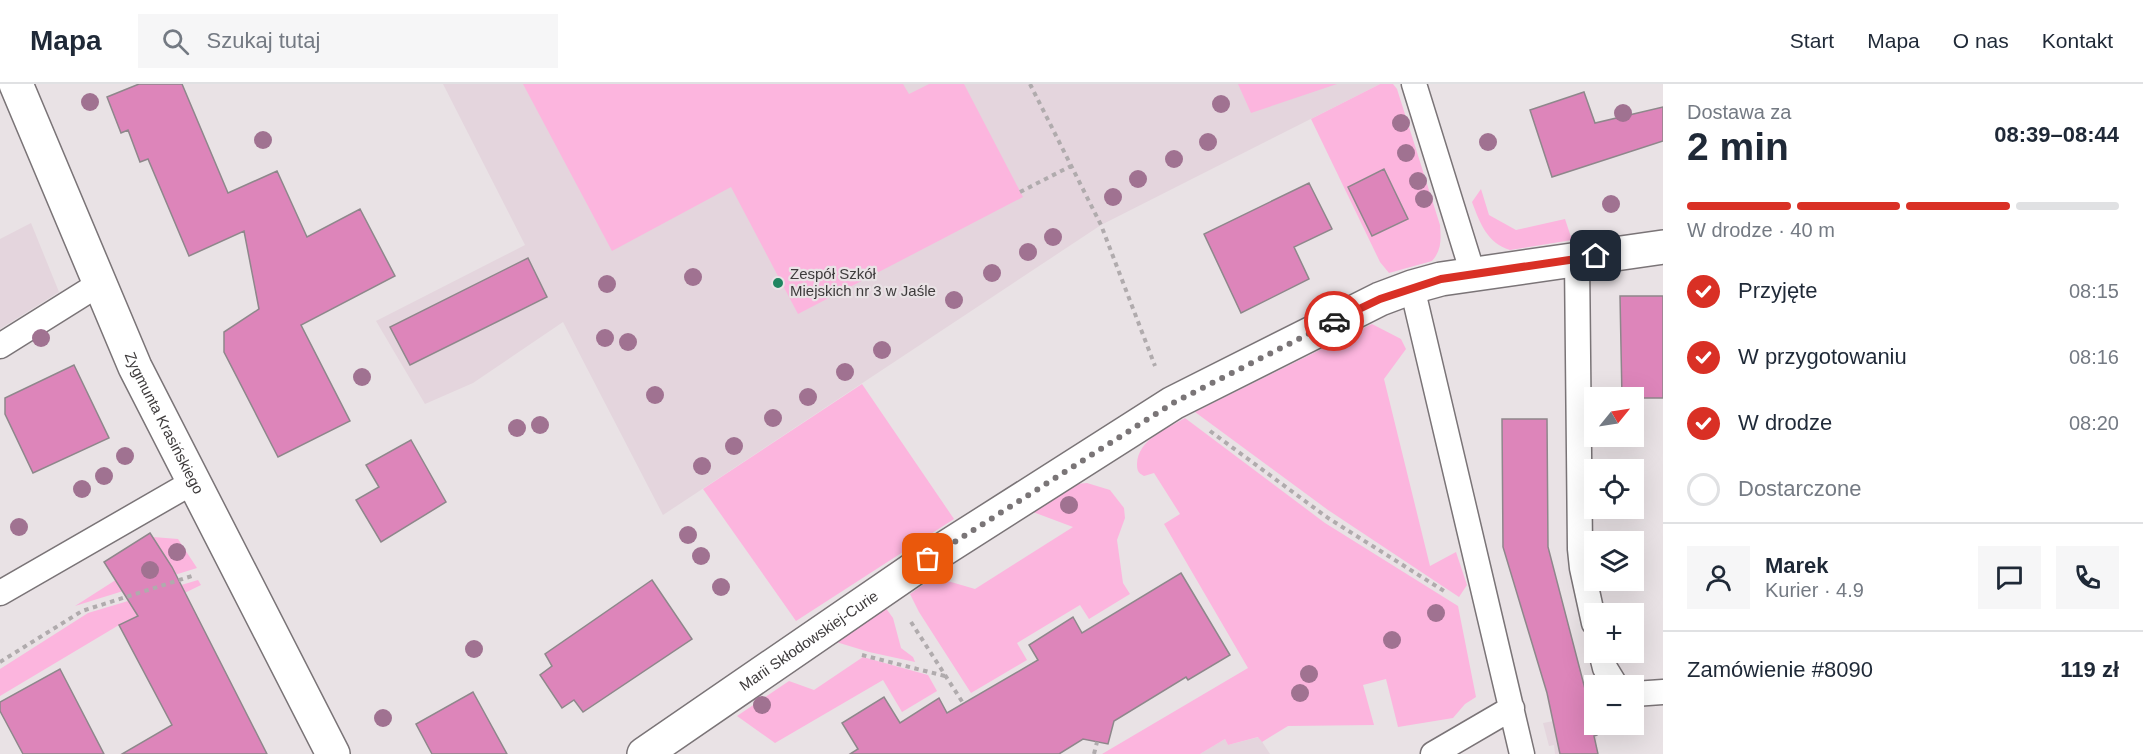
<!DOCTYPE html>
<html lang="pl">
<head>
<meta charset="utf-8">
<style>
  body { margin:0; font-family:Arial,sans-serif; background:#f6f6f7; color:#1f2937; height:100vh; display:flex; flex-direction:column; font-size:22px; white-space:nowrap }
  * { box-sizing:border-box; margin:0 }
  p { font-size:20px; color:#747a83 }
  .icon { flex:none; width:33px; height:33px; fill:none; stroke:currentColor; stroke-width:2; stroke-linecap:round; stroke-linejoin:round }
  .map { position:relative; flex:1; overflow:hidden }
  .sheet { display:flex; flex-direction:column; background:#fff; width:480px }
  .sheet>* { flex:none }
  .needle { width:39px; rotate:60deg }
  .fabs { position:absolute; left:1584px; top:303px; display:grid; gap:12px }
  .fabs a { display:grid; place-items:center; width:60px; height:60px; border-radius:0px; background:#fff; box-shadow:0 6px 24px #0002; font-size:30px }
  .pin { position:absolute; display:grid; place-items:center; width:51px; height:51px; color:#fff; margin:-26px; border-radius:12px; box-shadow:0 3px 9px #0006 }
  .courier { position:absolute; display:grid; place-items:center; width:60px; height:60px; margin:-30px; border:4px solid #d93025; border-radius:50%; background:#fff; color:#222; box-shadow:0 2px 8px #0007 }
  .overview em { font-style:normal; font-weight:600 }
  .overview div { display:flex; flex-direction:column-reverse }
  .overview { display:flex; align-items:center; justify-content:space-between; height:102px; padding:0 24px }
  h1 { font-size:39px; font-weight:600; line-height:45px }
  .bar { display:grid; grid-template-columns:repeat(4,1fr); gap:9px 6px; align-content:center; height:72px; padding:0 24px }
  .bar i { height:8px; border-radius:4px; background:#e0e1e3 }
  .bar .selected { background:#d93025 }
  .bar p { grid-column:span 4 }
  .line { display:flex; align-items:center; gap:15px; padding:0 24px; border-top:2px solid #e0e1e3 }
  .line div { flex:1 }
  .round { display:grid; place-items:center; flex:none; width:63px; height:63px; border-radius:0px; background:#f6f6f7 }
  ol { padding:0 24px; list-style:none }
  li { display:flex; align-items:center; gap:18px; height:66px }
  li p { margin-inline-start:auto }
  li .icon { padding:6px; border-radius:50%; background:#d93025; color:#fff; stroke-width:4 }
  li:last-child { color:#747a83 }
  li i { width:33px; height:33px; border:3px solid #e0e1e3; border-radius:50% }
  header { display:flex; align-items:center; gap:36px; box-sizing:border-box; height:84px; padding:0 30px; background:#fff; border-bottom:2px solid #e0e1e3 }
  header strong { font-size:28px }
  nav { display:flex; gap:33px; margin-inline-start:auto; font-size:21px }
  .search { width:420px; height:54px; background:#f6f6f7; display:flex; align-items:center; gap:15px; box-sizing:border-box; padding:0 21px; border-radius:0px; color:#747a83; font-size:22px }
  main { display:flex; flex:1; min-height:0 }
  .map>svg:first-child { display:block }
  .built { fill:#e4d5dd }
  .green { fill:#fcb5de }
  .building { fill:#dd85ba; stroke:#8e878b; stroke-width:1.5 }
  .lines { fill:none; stroke-linecap:round; stroke-linejoin:round }
  .lane-casing { stroke:#7a7477; stroke-width:27 }
  .street-casing { stroke:#7a7477; stroke-width:36 }
  .path { stroke:#b0abad; stroke-width:4; stroke-dasharray:4.5 4.5; stroke-linecap:butt }
  .lane { stroke:#fff; stroke-width:24 }
  .street { stroke:#fff; stroke-width:33 }
  .tree { fill:#a07291 }
  .done { stroke:#7a7577; stroke-width:6; stroke-dasharray:0 10.8 }
  .route { stroke:#d93025; stroke-width:8 }
  .poi-dot { fill:#1f8560; stroke:#e9e2e5; stroke-width:2 }
  .labels { text-anchor:middle; stroke-width:4.5; stroke-linejoin:round; paint-order:stroke }
  .poi-label { font-size:15px; fill:#3e3b3c; stroke:#e9e2e5; text-anchor:start }
  .street-label { font-size:15px; fill:#3e3b3c; stroke:#e9e2e5 }
</style>
</head>
<body>
<header>
<strong>Mapa</strong>
<div class="search"><svg class="icon" aria-label="search" viewBox="0 0 24 24"><circle cx="10" cy="10" r="6"/><path d="M15 15l6 6"/></svg>Szukaj tutaj</div>
<nav><a>Start</a><a>Mapa</a><a>O nas</a><a>Kontakt</a></nav>
</header>
<main>
<div class="map">
<svg width="1663" height="670" viewBox="0 0 1663 670">
  <rect width="100%" height="100%" fill="#e9e2e5"/>
  <path class="built" d="M 443,0 L 1380,0 L 1101,141 L 663,431 L 563,238 L 473,299 L 425,320 L 376,237 L 525,161 Z
    M 31,139 L 59,208 L 0,245 L 0,155 Z
    M 1592,630 L 1597,651 L 1596,660 L 1598,670 L 1555,670 L 1554,661 L 1549,662 L 1543,639 Z
    M 1259,653 L 1270,670 L 1200,670 L 1225,655 L 1228,661 Z"/>
  <path class="green" d="M 523,0 L 903,0 L 909,10 L 929,0 L 964,0 L 1023,113 L 798,230 L 731,103 L 612,167 Z
    M 1238,0 L 1337,0 L 1251,29 Z
    M 1380,0 L 1393,0 L 1397,5 L 1440,141 C 1441,154 1442,166 1432,177 L 1389,189 L 1380,178 L 1311,35 Z
    M 1481,105 L 1489,131 L 1516,146 L 1565,135 L 1572,156 L 1510,166 C 1487,159 1480,139 1472,118 Z
    M 1372,240 L 1401,255 L 1406,265 L 1384,295 L 1430,482 L 1456,468 L 1467,501 L 1459,513 L 1328,426 L 1195,328 Z
    M 862,300 L 954,435 L 796,537 L 703,405 Z
    M 1185,334 L 1325,439 L 1458,522 L 1476,613 L 1465,620 L 1453,634 L 1398,643 L 1386,595 L 1363,601 L 1374,641 L 1288,642 L 1262,658 L 1258,653 L 1228,661 L 1225,655 L 1200,670 L 1102,670 L 1248,584 L 1164,440 L 1180,430 L 1154,389 L 1144,392 C 1138,389 1137,386 1137,380 C 1138,355 1167,345 1185,334 Z
    M 1087,399 L 1110,406 L 1124,424 L 1125,434 L 1117,456 L 1123,499 L 1130,510 L 1089,535 L 1080,521 L 1017,559 L 1027,576 L 971,609 L 919,528 L 910,510 L 934,493 L 975,505 L 1073,443 L 1033,428 L 1075,400 Z
    M 153,453 L 178,455 L 197,484 L 75,522 L 161,467 Z
    M 198,496 L 201,501 L 119,541 L 0,612 L 0,585 L 88,529 Z
    M 885,523 L 893,534 L 901,564 L 913,573 L 915,578 L 869,568 L 833,557 Z
    M 863,573 L 928,591 L 937,607 L 902,628 L 883,596 L 775,659 L 737,632 L 789,597 L 814,606 Z"/>
  <path class="building" d="M 139,0 L 182,0 L 228,109 L 277,87 L 307,153 L 360,125 L 395,192 L 301,241 L 350,337 L 278,373 L 224,268 L 224,248 L 259,225 L 244,147 L 189,172 L 148,75 L 140,78 L 128,46 L 121,49 L 107,13 Z
    M 1584,8 L 1595,39 L 1663,23 L 1663,57 L 1552,93 L 1530,26 Z
    M 1384,85 L 1408,135 L 1372,152 L 1348,103 Z
    M 1309,99 L 1332,145 L 1294,163 L 1309,195 L 1241,229 L 1204,150 Z
    M 528,174 L 547,213 L 410,281 L 390,243 Z
    M 1620,212 L 1663,212 L 1663,314 L 1622,314 Z
    M 74,281 L 109,354 L 33,389 L 5,330 L 5,314 Z
    M 1502,335 L 1547,335 L 1548,463 L 1597,651 L 1594,652 L 1598,670 L 1560,670 L 1547,609 L 1503,463 Z
    M 411,356 L 446,418 L 381,458 L 356,416 L 379,403 L 366,381 Z
    M 150,449 L 172,483 L 267,670 L 122,670 L 172,641 L 119,541 L 138,532 L 104,478 Z
    M 1181,489 L 1230,571 L 1188,596 L 1186,593 L 1114,637 L 1108,660 L 1083,655 L 1059,670 L 850,670 L 858,665 L 842,639 L 884,613 L 900,639 L 939,614 L 947,629 L 1038,576 L 1029,561 L 1073,533 L 1082,549 Z
    M 652,496 L 692,555 L 583,628 L 574,616 L 562,624 L 540,591 L 552,582 L 545,570 Z
    M 60,585 L 104,670 L 23,670 L 0,627 L 0,618 Z
    M 473,608 L 507,670 L 432,670 L 416,640 Z"/>
  <g class="lines">
    <g class="lane-casing">
      <path id="lane" d="M 1414,0 L 1473,190
        M 1577,175 L 1580,465 L 1582,484 L 1594,539
        M 1412,203 L 1522,670
        M 0,262 L 99,200
        M 0,509 L 193,398
        M 1601,568 L 1605,584 L 1616,602
        M 1634,610 L 1663,608
        M 1433,670 L 1512,624"/>
    </g>
    <g class="street-casing">
      <g id="street">
        <path id="s1" d="M 16,0 L 135,283 L 333,670"/>
        <path id="s2" d="M 644,670 L 928,475 L 1173,319 L 1380,215 L 1412,203 L 1441,195 L 1663,163"/>
      </g>
    </g>
    <path class="path" d="M 1030,0 L 1101,141 L 1155,282
      M 1020,108 L 1071,82
      M 1210,347 L 1328,434 L 1444,507
      M 911,538 L 963,619
      M 862,571 L 945,592
      M 0,578 L 82,527 L 195,491
      M 1094,670 L 1097,658"/>
    <use href="#lane" class="lane"/>
    <use href="#street" class="street"/>
  </g>
  <g class="tree">
    <circle cx="90" cy="18" r="9"/>
    <circle cx="1221" cy="20" r="9"/>
    <circle cx="1623" cy="29" r="9"/>
    <circle cx="1401" cy="39" r="9"/>
    <circle cx="263" cy="56" r="9"/>
    <circle cx="1208" cy="58" r="9"/>
    <circle cx="1488" cy="58" r="9"/>
    <circle cx="1406" cy="69" r="9"/>
    <circle cx="1174" cy="75" r="9"/>
    <circle cx="1138" cy="95" r="9"/>
    <circle cx="1418" cy="97" r="9"/>
    <circle cx="1113" cy="113" r="9"/>
    <circle cx="1424" cy="115" r="9"/>
    <circle cx="1611" cy="120" r="9"/>
    <circle cx="1053" cy="153" r="9"/>
    <circle cx="1028" cy="168" r="9"/>
    <circle cx="992" cy="189" r="9"/>
    <circle cx="693" cy="193" r="9"/>
    <circle cx="607" cy="200" r="9"/>
    <circle cx="954" cy="216" r="9"/>
    <circle cx="41" cy="254" r="9"/>
    <circle cx="605" cy="254" r="9"/>
    <circle cx="628" cy="258" r="9"/>
    <circle cx="882" cy="266" r="9"/>
    <circle cx="845" cy="288" r="9"/>
    <circle cx="362" cy="293" r="9"/>
    <circle cx="655" cy="311" r="9"/>
    <circle cx="808" cy="313" r="9"/>
    <circle cx="773" cy="334" r="9"/>
    <circle cx="540" cy="341" r="9"/>
    <circle cx="517" cy="344" r="9"/>
    <circle cx="734" cy="362" r="9"/>
    <circle cx="125" cy="372" r="9"/>
    <circle cx="702" cy="382" r="9"/>
    <circle cx="104" cy="392" r="9"/>
    <circle cx="82" cy="405" r="9"/>
    <circle cx="1069" cy="421" r="9"/>
    <circle cx="19" cy="443" r="9"/>
    <circle cx="688" cy="451" r="9"/>
    <circle cx="177" cy="468" r="9"/>
    <circle cx="701" cy="472" r="9"/>
    <circle cx="150" cy="486" r="9"/>
    <circle cx="721" cy="503" r="9"/>
    <circle cx="1436" cy="529" r="9"/>
    <circle cx="1392" cy="556" r="9"/>
    <circle cx="474" cy="565" r="9"/>
    <circle cx="1309" cy="590" r="9"/>
    <circle cx="1300" cy="609" r="9"/>
    <circle cx="762" cy="621" r="9"/>
    <circle cx="383" cy="634" r="9"/>
  </g>
  <g class="lines">
    <path class="done" d="M 928,475 L 1173,319 L 1334,237"/>
    <path class="route" d="M 1334,237 L 1380,215 L 1441,195 L 1596,172"/>
  </g>
  <circle class="poi-dot" cx="778" cy="199" r="6"/>
  <g class="labels">
    <g class="poi-label">
      <text x="790" y="195">Zespół Szkół<tspan x="790" dy="17">Miejskich nr 3 w Jaśle</tspan></text>
    </g>
    <g class="street-label">
      <text dy="5" stroke="none"><textPath href="#s1" startOffset="370">Zygmunta Krasińskiego</textPath></text>
      <text dy="5" stroke="none"><textPath href="#s2" startOffset="200">Marii Skłodowskiej-Curie</textPath></text>
    </g>
  </g>
</svg>
<div class="fabs">
<a><svg class="needle" viewBox="-14 -14 28 28"><path d="M0-13l5 13h-10z" fill="#e53935"/><path d="M0 13l5-13h-10z" fill="#747a83"/></svg></a>
<a><svg class="icon" aria-label="locate" viewBox="0 0 24 24"><circle cx="12" cy="12" r="6"/><path d="M12 2v4M12 18v4M2 12h4M18 12h4"/></svg></a>
<a><svg class="icon" aria-label="layers" viewBox="0 0 24 24"><path d="M12 4l9 5-9 5-9-5zM3 14l9 5 9-5"/></svg></a>
<a>+</a>
<a>−</a>
</div>
<div class="pin" style="left:928px;top:475px;background:#ea580c"><svg class="icon" aria-label="bag" viewBox="0 0 24 24"><path d="M5 8h14l-1 12H6zM9 8a3 3 0 0 1 6 0"/></svg></div>
<div class="pin" style="left:1596px;top:172px;background:#1f2937"><svg class="icon" aria-label="home" viewBox="0 0 24 24"><path d="M3 11l9-7 9 7M6 9v11h12V9"/></svg></div>
<div class="courier" style="left:1334px;top:237px"><svg class="icon" aria-label="car" viewBox="0 0 24 24"><path d="M5 17H2v-5l4-1 3-4h7l3 4 3 1v5h-3M9 17h6M6 11h13"/><circle cx="7" cy="17" r="2"/><circle cx="17" cy="17" r="2"/></svg></div>
</div>
<section class="sheet">
<div class="overview"><div><h1>2 min</h1><p>Dostawa za</p></div><em>08:39–08:44</em></div>
<div class="bar"><i class="selected"></i><i class="selected"></i><i class="selected"></i><i></i><p>W drodze · 40 m</p></div>
<ol>
<li><svg class="icon" aria-label="check" viewBox="0 0 24 24"><path d="M5 12l5 5 9-10"/></svg>Przyjęte<p>08:15</p></li>
<li><svg class="icon" aria-label="check" viewBox="0 0 24 24"><path d="M5 12l5 5 9-10"/></svg>W przygotowaniu<p>08:16</p></li>
<li><svg class="icon" aria-label="check" viewBox="0 0 24 24"><path d="M5 12l5 5 9-10"/></svg>W drodze<p>08:20</p></li>
<li><i></i>Dostarczone</li>
</ol>
<div class="line" style="height:108px"><a class="round"><svg class="icon" aria-label="person" viewBox="0 0 24 24"><circle cx="12" cy="8" r="4"/><path d="M4 21q1-7 8-7t8 7"/></svg></a><div><b>Marek</b><p>Kurier · 4.9</p></div><a class="round"><svg class="icon" aria-label="chat" viewBox="0 0 24 24"><path d="M4 5h16v11H9l-5 4z"/></svg></a><a class="round"><svg class="icon" aria-label="phone" viewBox="0 0 24 24"><path d="M5 4h4l2 5-3 2q2 4 5 5l2-3 5 2v4C11 20 4 13 5 4z"/></svg></a></div>
<div class="line" style="height:78px"><div>Zamówienie #8090</div><b>119 zł</b></div>
</section>
</main>
</body>
</html>
